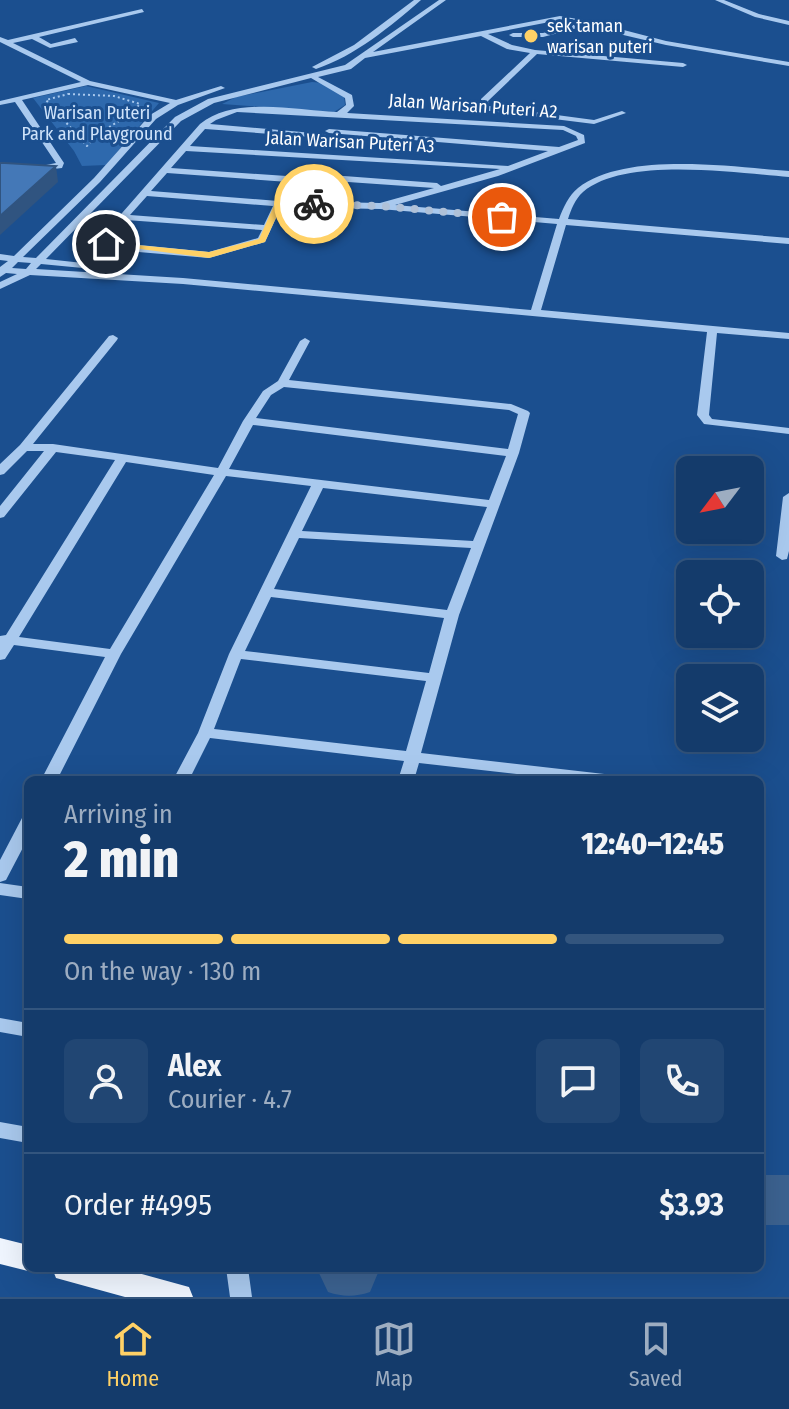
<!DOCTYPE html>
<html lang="en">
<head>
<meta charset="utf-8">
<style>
  body { margin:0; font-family:"Fira Sans Condensed",sans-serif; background:#214673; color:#f1f3f6; height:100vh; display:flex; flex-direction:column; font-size:30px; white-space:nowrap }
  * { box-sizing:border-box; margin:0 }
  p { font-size:26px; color:#9dadc1 }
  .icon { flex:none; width:44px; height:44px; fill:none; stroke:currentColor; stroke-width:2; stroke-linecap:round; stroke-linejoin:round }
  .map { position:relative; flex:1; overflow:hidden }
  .side { position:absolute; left:24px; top:776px; width:740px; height:496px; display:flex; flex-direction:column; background:#143b6b; border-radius:12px; box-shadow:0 8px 32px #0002,0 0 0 2px #33557e }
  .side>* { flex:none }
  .needle { width:52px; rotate:238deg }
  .tools { position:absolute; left:676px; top:456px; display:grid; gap:16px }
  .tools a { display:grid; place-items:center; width:88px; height:88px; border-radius:12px; background:#143b6b; box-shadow:0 8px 32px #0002,0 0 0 2px #33557e; font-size:40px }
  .pin { position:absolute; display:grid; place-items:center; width:68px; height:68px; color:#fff; margin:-34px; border:4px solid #fff; border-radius:50%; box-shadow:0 2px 8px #0007 }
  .courier { position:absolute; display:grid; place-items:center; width:80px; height:80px; margin:-40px; border:6px solid #ffd166; border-radius:50%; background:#fff; color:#222; box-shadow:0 2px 10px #0007 }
  .head em { font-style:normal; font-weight:800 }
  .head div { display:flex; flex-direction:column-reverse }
  .head { display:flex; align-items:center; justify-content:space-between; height:136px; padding:0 40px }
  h1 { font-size:52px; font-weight:800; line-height:60px }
  .bar { display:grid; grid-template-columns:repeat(4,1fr); gap:12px 8px; align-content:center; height:96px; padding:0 40px }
  .bar i { height:10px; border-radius:6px; background:#33557e }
  .bar .selected { background:#ffd166 }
  .bar p { grid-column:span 4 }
  .line { display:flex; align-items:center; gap:20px; padding:0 40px; border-top:2px solid #33557e }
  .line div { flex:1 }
  .round { display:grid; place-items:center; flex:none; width:84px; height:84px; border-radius:12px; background:#214673 }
  .tabs { display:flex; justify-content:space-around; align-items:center; height:112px; border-top:2px solid #33557e; background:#143b6b; font-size:22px; color:#9dadc1 }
  .tabs a { display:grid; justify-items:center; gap:4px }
  .tabs .selected { color:#ffd166 }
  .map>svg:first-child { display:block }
  .green { fill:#2e69ad }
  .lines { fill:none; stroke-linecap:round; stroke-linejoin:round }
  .river { fill:#3c6290; fill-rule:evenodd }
  .path { stroke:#a9c9ee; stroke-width:2; stroke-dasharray:2 3; stroke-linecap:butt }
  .minor { fill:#a9c9ee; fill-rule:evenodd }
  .major { fill:#f0f6ff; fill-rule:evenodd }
  .shaded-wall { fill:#305480 }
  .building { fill:#4478b7; stroke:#305480; stroke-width:2 }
  .route { fill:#ffd166 }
  .done { stroke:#afc1d8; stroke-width:8; stroke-dasharray:0 14.4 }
  .poi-dot { fill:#ffd166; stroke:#1b4f8f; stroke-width:3 }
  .labels { text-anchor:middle; stroke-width:6; stroke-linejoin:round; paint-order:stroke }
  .far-poi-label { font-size:18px; fill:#fff; stroke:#1b4f8f; text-anchor:start }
  .far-street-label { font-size:18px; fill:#fff; stroke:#1b4f8f }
  .far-park-label { font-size:18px; fill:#cfe3fa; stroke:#1b4f8f }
</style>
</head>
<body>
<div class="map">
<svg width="789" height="1297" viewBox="0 0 789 1297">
  <rect width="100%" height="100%" fill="#1b4f8f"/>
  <path class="green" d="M 312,82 L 324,83 L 344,96 L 345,105 L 334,112 L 222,104 L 236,97 Z
    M 86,86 L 159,103 L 106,165 L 82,166 L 74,151 L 33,98 Z"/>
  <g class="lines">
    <path class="river" d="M 760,1175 L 789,1175 L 789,1225 L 760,1225 Z
      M 320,1268 L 380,1268 L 370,1292 C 355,1297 343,1297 328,1292 L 319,1273 Z"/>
    <path class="path" d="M 68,94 L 114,96 L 140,104 C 124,122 102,127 87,146 L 46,100 Z"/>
    <path class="minor" d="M 414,0 L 421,0 C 391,26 355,56 316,69 L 312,67 L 354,45 Z
      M 439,0 L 446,0 L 373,52 L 560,16 L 589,21 L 666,41 L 789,62 L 789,66 L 666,45 L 585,26 L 543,37 L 513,37 L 509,35 L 513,33 L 543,33 L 577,24 L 560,20 L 488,34 L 512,45 L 535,50 L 683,63 L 687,65 L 683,67 L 537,54 L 488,101 L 489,106 L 594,120 L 622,111 L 626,113 L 594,124 L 482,110 L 481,99 L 530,53 L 507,49 L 481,36 L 365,58 L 351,69 L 318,77 L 352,95 L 354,106 L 347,113 L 564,126 L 584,135 L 585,143 L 498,176 L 395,205 L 559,219 C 563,208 569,195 578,188 C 626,151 731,167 789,171 L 789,177 C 736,173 625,156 583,192 C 575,199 571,210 568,219 L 789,238 L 789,244 L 566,225 L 541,310 L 789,333 L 789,339 L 717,333 L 709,415 L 712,419 L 789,428 L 789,434 L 704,424 L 697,415 L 707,332 L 183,284 L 30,275 L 0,289 L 0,282 L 17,274 L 6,273 L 0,277 L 0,267 L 8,261 L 0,260 L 0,254 L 14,256 L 94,178 L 150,115 L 170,103 L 88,85 L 22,100 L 64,163 L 62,168 L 36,171 L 36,167 L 56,163 L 15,102 L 0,105 L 0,101 L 81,82 L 0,42 L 0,37 L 8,40 L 142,9 L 144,12 L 39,37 L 51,44 L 75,38 L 78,42 L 50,48 L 32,39 L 13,43 L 90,81 L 176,100 L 221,86 L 225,88 L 178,105 L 156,119 L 100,182 L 23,257 L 36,258 L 175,117 L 208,99 L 345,65 ZM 311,78 L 345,98 L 346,105 L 337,112 C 295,110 235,96 200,124 L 101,237 L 99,239 L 103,246 L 115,250 L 209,258 L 265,242 L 281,207 L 380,209 L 557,224 L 531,310 L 183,278 L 36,269 L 41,264 L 114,271 L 116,269 L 111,266 L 46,259 L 181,121 L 214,103 ZM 237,112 L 563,130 L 576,136 L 578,140 L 559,147 L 329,129 L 325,131 L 329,133 L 548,151 L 508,166 L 190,146 L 205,129 L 324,138 L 328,136 L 324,134 L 210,124 L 216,120 ZM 186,151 L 500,169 L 441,186 L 437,183 L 304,173 L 301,174 L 301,177 L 171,168 ZM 167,173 L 302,183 L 305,182 L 305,179 L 434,188 L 380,203 L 278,201 L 151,191 ZM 147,196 L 273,206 L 264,225 L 130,215 ZM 126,220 L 262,230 L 258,238 L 209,252 L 110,242 L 109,239 ZM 18,262 L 31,263 L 26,269 L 12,268 Z
      M 715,0 L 724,0 L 759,14 L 789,21 L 789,25 L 755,17 Z
      M 113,335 L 118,338 L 117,340 L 33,444 L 53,444 L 218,468 L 243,421 L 263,391 L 278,381 L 300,341 L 305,338 L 310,341 L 289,380 L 511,404 L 528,411 L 530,413 L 519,453 L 459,615 L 421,753 L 613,775 L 618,776 L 621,780 L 569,780 L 419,763 L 414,780 L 398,780 L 404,761 L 210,738 L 189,780 L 173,780 L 198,733 L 229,654 L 311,486 L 226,476 L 121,654 L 57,780 L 41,780 L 105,657 L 14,645 L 5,659 L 0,660 L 0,636 L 6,635 L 115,460 L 56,452 L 4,517 L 0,518 L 0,506 L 44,451 L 27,451 L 4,474 L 0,475 L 0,464 L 20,445 L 109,336 ZM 284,387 L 509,410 L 518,414 L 508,449 L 256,418 L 271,395 ZM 253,425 L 506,456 L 489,500 L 229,469 ZM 126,462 L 214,475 L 110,649 L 19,637 ZM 323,488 L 487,507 L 473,541 L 302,531 ZM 299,538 L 471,548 L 447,610 L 274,589 ZM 271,597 L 444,618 L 429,673 L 245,651 ZM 241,659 L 426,681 L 406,751 L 214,729 Z
      M 789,493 L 789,551 L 787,559 L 782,560 L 776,556 L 783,497 Z
      M 28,817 L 28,838 L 6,880 L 0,882 L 0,860 L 22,818 Z
      M 0,883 L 28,887 L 28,899 L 0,895 Z
      M 0,1018 L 28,1023 L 28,1037 L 0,1032 Z
      M 0,1122 L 28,1127 L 28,1143 L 0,1138 Z
      M 226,1268 L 248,1268 L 252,1297 L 230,1297 Z"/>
    <path class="major" d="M 0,1238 L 28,1245 L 28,1268 L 37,1268 L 28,1271 L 0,1264 Z
      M 52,1268 L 120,1268 L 189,1287 L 193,1297 L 125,1297 L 56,1278 Z"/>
  </g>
  <path class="shaded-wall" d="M 56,166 L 58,182 L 0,235 L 0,216 Z"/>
  <path class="building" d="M 0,163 L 5,163 L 56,166 L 0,216 Z"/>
  <path class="route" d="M 314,202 L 317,206 L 281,207 L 265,242 L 209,258 L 102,244 L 106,242 L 209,252 L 259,239 L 275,203 Z"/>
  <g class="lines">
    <path class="done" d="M 314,204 L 380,206 L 502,217"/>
  </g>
  <circle class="poi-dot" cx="531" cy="36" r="8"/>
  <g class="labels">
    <g class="far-poi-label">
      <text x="547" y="32">sek taman<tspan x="547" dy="21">warisan puteri</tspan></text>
    </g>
    <g class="far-street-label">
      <text transform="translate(473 106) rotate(4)" y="6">Jalan Warisan Puteri A2</text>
      <text transform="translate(350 142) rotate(3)" y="6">Jalan Warisan Puteri A3</text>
    </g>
    <g class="far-park-label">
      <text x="97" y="119">Warisan Puteri<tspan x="97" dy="21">Park and Playground</tspan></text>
    </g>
  </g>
</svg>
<div class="tools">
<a><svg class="needle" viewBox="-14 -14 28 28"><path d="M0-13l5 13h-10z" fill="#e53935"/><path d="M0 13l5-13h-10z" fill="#9dadc1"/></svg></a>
<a><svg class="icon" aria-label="locate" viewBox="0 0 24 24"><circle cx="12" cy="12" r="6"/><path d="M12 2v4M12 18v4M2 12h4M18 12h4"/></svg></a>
<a><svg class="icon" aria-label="layers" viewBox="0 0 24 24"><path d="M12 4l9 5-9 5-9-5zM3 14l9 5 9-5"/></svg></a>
</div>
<div class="pin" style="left:502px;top:217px;background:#ea580c"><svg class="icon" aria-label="bag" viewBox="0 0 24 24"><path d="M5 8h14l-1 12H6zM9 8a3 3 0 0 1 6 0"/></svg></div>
<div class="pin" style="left:106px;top:244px;background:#1f2937"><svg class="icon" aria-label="home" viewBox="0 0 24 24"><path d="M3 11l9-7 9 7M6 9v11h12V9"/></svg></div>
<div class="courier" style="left:314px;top:204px"><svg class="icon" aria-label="bike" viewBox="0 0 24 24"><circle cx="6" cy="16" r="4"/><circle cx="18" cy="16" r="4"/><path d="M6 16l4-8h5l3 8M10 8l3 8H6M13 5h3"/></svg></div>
<section class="side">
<div class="head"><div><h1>2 min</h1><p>Arriving in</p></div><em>12:40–12:45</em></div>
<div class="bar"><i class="selected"></i><i class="selected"></i><i class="selected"></i><i></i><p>On the way · 130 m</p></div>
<div class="line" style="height:144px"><a class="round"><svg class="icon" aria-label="person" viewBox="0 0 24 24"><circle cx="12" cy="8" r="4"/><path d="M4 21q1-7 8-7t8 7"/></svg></a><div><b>Alex</b><p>Courier · 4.7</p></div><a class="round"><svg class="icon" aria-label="chat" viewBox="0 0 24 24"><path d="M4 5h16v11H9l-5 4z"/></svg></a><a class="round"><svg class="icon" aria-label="phone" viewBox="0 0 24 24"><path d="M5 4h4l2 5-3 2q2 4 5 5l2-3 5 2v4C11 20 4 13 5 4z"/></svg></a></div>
<div class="line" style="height:104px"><div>Order #4995</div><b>$3.93</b></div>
</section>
</div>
<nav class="tabs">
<a class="selected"><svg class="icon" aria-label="home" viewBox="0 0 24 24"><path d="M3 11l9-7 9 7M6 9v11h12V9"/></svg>Home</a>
<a><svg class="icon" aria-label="map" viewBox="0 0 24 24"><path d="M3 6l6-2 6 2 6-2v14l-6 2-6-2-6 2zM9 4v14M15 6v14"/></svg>Map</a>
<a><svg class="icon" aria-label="saved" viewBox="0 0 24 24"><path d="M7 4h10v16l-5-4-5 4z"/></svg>Saved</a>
</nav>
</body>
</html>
